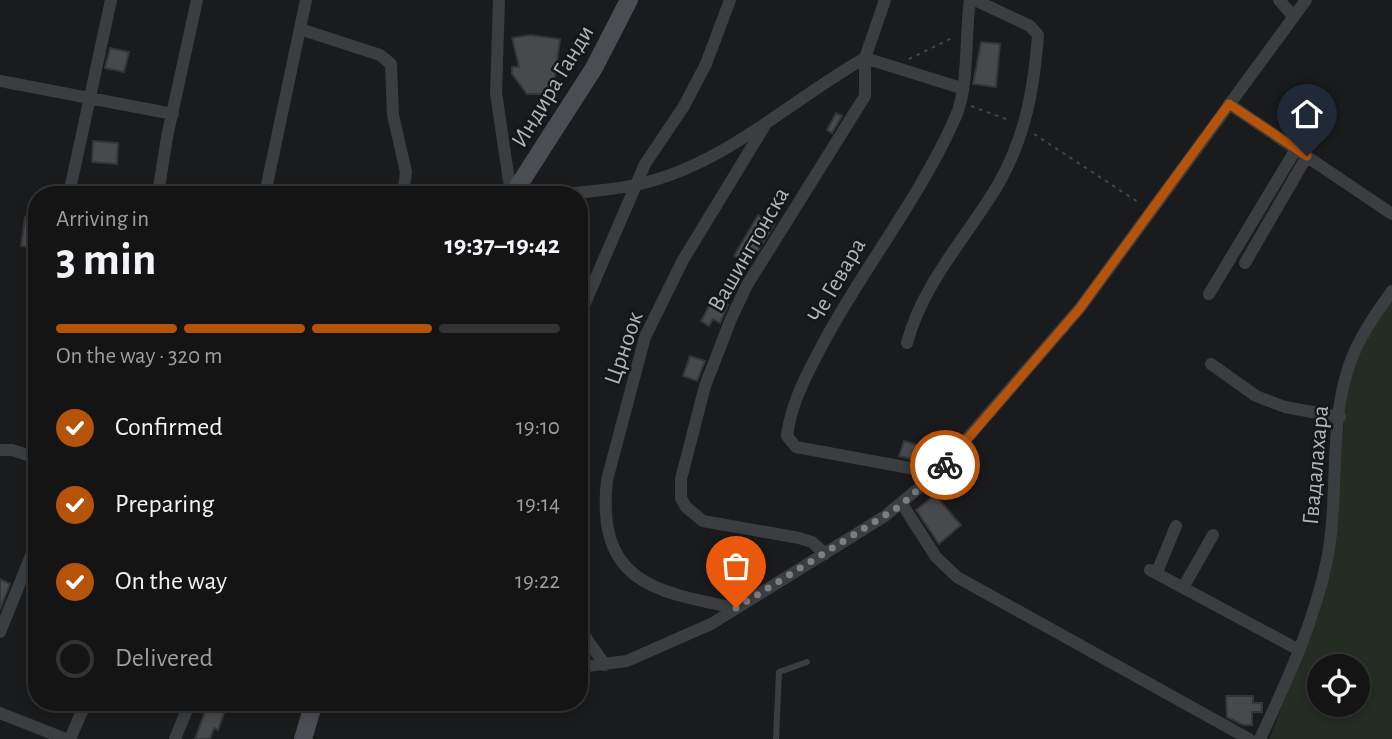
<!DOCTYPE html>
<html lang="en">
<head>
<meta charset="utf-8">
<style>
  body { margin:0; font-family:"Alegreya Sans",sans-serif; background:#212122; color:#f1f3f6; height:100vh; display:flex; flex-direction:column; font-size:26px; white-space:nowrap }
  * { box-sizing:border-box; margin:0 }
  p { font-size:23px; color:#9d9ea0 }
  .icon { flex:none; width:38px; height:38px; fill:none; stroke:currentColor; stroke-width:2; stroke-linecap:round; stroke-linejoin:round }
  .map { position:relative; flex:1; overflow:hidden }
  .details { position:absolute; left:28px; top:186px; width:560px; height:525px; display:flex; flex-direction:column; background:#141415; border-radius:28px; box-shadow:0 4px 10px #0003,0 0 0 2px #333334 }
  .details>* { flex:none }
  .fabs { position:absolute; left:1307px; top:654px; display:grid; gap:14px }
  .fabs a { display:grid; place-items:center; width:63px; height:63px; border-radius:50%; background:#141415; box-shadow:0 4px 10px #0003,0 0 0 2px #333334; font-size:35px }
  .pin { position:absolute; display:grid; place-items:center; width:60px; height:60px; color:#fff; margin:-72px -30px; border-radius:50% 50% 50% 0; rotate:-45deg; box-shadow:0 0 7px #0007 }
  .pin .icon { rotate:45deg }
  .courier { position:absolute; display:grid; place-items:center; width:70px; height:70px; margin:-35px; border:5px solid #b45309; border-radius:50%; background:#fff; color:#222; box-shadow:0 2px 9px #0007 }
  .head em { font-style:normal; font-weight:600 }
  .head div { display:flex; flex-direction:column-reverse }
  .head { display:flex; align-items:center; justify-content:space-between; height:119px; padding:0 28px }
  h1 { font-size:46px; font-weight:600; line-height:52px }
  .bar { display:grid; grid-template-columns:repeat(4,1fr); gap:10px 7px; align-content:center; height:84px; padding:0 28px }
  .bar i { height:9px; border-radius:5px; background:#333334 }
  .bar .active { background:#b45309 }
  .bar p { grid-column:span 4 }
  ol { padding:0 28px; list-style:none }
  li { display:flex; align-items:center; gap:21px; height:77px }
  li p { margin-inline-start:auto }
  li .icon { padding:7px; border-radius:50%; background:#b45309; color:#fff; stroke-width:4 }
  li:last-child { color:#9d9ea0 }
  li i { width:38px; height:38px; border:4px solid #333334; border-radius:50% }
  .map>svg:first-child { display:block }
  .green { fill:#252c24; fill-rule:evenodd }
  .building { fill:#47494c; stroke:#343538; stroke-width:2 }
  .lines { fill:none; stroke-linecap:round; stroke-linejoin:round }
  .path { stroke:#414548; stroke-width:2; stroke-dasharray:3.5 5; stroke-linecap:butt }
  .lane { stroke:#3b3e41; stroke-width:6 }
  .street { stroke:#3b3e41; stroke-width:12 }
  .secondary { stroke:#4a4d51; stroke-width:18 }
  .done { stroke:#7a7f83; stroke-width:7; stroke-dasharray:0 12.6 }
  .route { stroke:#b45309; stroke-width:9 }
  .labels { text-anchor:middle; stroke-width:5; stroke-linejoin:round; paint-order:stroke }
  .street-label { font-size:24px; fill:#aeb5bb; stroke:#151618 }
</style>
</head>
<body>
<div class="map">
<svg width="1392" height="739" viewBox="0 0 1392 739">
  <rect width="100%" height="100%" fill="#1a1b1c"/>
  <path class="green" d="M 1392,299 L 1392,739 L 1269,739 L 1319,614 L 1328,580 L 1348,384 L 1363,342 ZM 1320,667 L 1358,667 L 1358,705 L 1320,705 Z"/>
  <path class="building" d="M 530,35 L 560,39 L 554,84 L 542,94 L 527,94 L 512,74 L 512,67 L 519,67 L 512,38 Z
    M 981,42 L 1000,44 L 996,87 L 973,84 Z
    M 110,48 L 129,52 L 124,72 L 105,68 Z
    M 836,113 L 842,116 L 832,133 L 827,130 Z
    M 93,141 L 118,143 L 117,164 L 92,162 Z
    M 758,215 L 775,224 L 749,265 L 734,256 Z
    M 25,217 L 37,219 L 37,248 L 21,246 Z
    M 714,297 L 728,305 L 720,323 L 713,319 L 709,326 L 701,321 Z
    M 690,356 L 705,361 L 697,381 L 683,376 Z
    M 904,441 L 923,447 L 918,461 L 899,456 Z
    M 935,495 L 961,525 L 939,544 L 916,510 Z
    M 0,579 L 10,584 L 0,609 Z
    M 1226,696 L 1253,696 L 1253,703 L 1262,703 L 1262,712 L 1252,712 L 1252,725 L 1243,725 L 1227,717 Z
    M 152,702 L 181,702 L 176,712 Z
    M 208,704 L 225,710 L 218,730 L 214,728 L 210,739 L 195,739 Z"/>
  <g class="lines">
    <path class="path" d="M 909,59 L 954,37
      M 971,106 L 1011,121
      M 1034,134 L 1141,204"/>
    <path class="lane" d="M 776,739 L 779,672 L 807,662"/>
    <path class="street" d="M 499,0 L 496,93 L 511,194
      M 1279,0 L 1294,17
      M 300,29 L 380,55 L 391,64 L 393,115 L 406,172 L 403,194
      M 865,58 L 961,88
      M 0,81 L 173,114
      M 1229,104 L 1392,214
      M 69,194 L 111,0
      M 158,194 L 167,137 L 197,0
      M 265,194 L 306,0
      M 566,194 C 589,191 613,190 635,185 C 724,166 789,101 865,58
      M 1245,263 L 1307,156
      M 1209,294 L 1296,149
      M 579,317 L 645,164 L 684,106 L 706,64 L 730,0
      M 907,343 C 923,282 968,236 999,183 C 1026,135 1034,88 1038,35 L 1030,26 L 975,0
      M 1211,364 L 1256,396 L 1285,407 L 1340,417
      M 0,450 L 12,450 L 37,458
      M 937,473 L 796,447 L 787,436 C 791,401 810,368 826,338 C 867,263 922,194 956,116 C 969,86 965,34 970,0
      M 902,504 L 936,557 L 957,577 L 1249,739
      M 825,554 L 812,542 L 799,538 L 703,521 L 686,507 L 681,498 L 681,479 L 705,386 L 731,319 L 747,285 L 865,96 L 865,58 L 885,0
      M 1150,570 L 1299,650
      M 1157,572 L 1176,526
      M 1184,586 L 1213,535
      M 736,608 C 654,592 596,582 607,480 L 645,337 L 683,260 L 764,127
      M 579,628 L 605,665
      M 0,632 L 37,541
      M 579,667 L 627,661 L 711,624 L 885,516 L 937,473 L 1080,308 L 1306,0
      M 0,713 L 66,739
      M 70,739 L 86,702
      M 175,739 L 190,702
      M 1260,739 C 1287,681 1314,623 1327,560 C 1339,500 1329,426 1348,369 C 1357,340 1374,316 1392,291"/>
    <path class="secondary" d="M 513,194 L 594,68 L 629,0
      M 303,739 L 314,702"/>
  </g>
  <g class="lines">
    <path class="done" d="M 736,608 L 900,506 L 945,465"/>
    <path class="route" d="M 945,465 L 1080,308 L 1229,104 L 1307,156"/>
  </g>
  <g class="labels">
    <g class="street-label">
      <text transform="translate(552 86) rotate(-59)" y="8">Индира Ганди</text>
      <text transform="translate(748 249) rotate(-60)" y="8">Вашингтонска</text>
      <text transform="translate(836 280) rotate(-60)" y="8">Че Гевара</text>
      <text transform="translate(623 348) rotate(-71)" y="8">Црноок</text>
      <text transform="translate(1315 465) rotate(-85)" y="8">Гвадалахара</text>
    </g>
  </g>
</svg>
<div class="fabs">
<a><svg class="icon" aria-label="locate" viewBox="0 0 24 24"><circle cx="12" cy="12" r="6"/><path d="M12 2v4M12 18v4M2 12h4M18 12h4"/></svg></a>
</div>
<div class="pin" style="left:736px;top:608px;background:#ea580c"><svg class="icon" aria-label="bag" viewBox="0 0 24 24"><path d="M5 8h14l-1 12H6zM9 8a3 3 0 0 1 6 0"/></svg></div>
<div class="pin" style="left:1307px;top:156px;background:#1f2937"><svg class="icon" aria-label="home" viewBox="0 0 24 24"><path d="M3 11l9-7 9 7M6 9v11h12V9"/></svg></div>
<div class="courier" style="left:945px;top:465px"><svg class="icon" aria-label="bike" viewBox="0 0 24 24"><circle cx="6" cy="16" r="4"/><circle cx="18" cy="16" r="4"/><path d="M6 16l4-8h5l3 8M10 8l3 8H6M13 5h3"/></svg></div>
<section class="details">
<div class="head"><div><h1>3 min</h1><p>Arriving in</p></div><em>19:37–19:42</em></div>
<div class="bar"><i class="active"></i><i class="active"></i><i class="active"></i><i></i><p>On the way · 320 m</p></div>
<ol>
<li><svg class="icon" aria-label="check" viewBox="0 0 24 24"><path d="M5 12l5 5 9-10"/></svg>Confirmed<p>19:10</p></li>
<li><svg class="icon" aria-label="check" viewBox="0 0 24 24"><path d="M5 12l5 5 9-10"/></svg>Preparing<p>19:14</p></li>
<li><svg class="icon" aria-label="check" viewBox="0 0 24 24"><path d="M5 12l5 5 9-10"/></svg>On the way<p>19:22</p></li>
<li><i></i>Delivered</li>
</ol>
</section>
</div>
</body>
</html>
